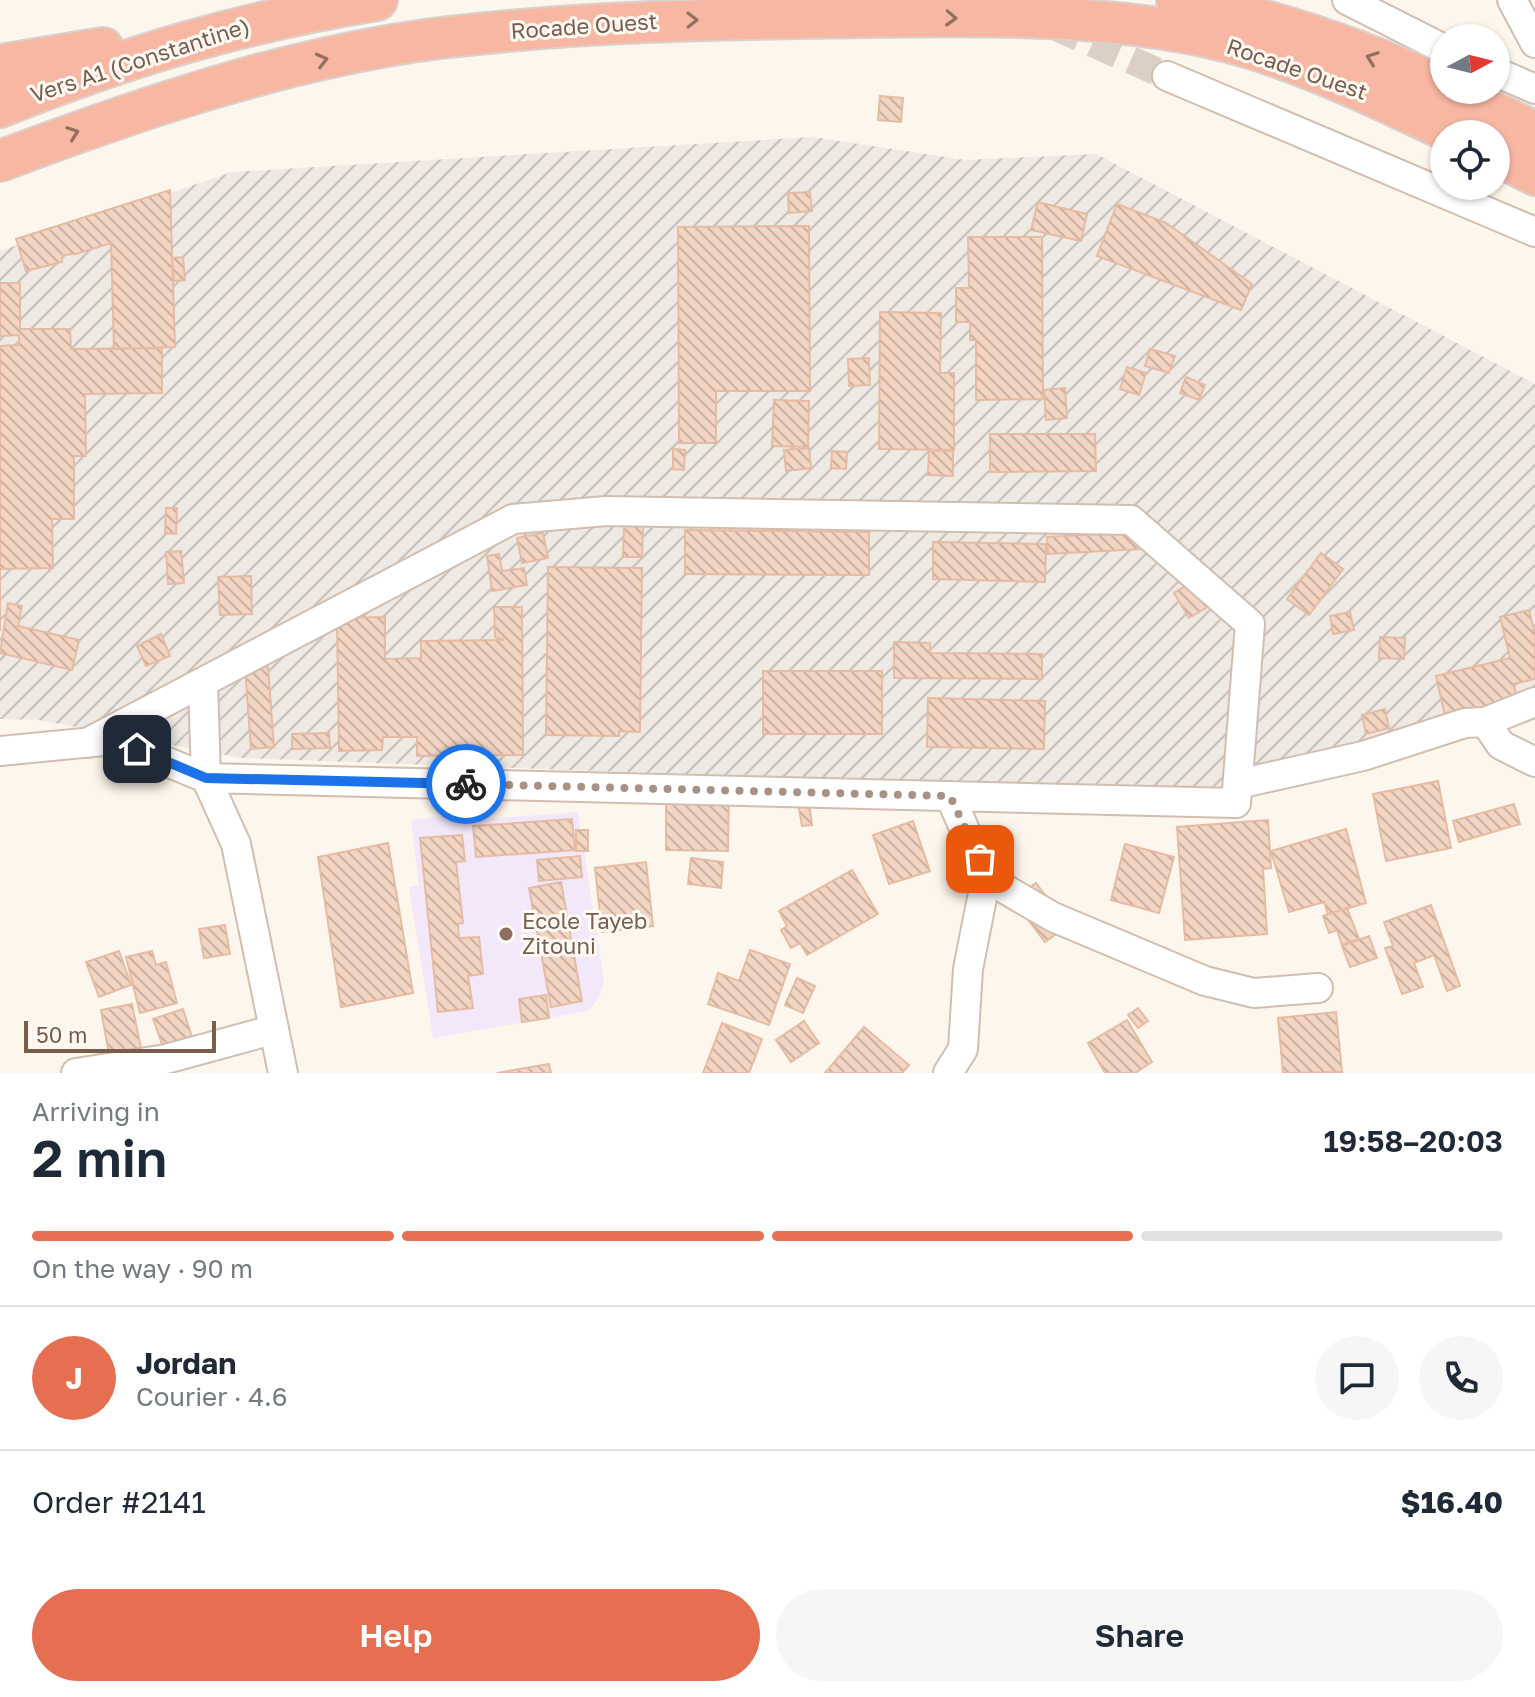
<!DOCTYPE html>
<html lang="en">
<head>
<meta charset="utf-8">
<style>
  body { margin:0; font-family:"Golos Text",sans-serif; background:#f6f6f7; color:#1f2937; height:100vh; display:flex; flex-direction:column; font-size:30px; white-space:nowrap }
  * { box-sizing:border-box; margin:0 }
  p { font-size:26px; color:#747a83 }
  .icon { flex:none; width:44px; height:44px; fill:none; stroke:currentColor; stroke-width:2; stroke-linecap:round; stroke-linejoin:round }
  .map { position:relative; height:1073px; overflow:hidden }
  .drawer { display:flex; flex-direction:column; background:#fff; flex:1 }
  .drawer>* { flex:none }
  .needle { width:52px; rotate:83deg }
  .tools { position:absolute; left:1430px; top:24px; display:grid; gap:16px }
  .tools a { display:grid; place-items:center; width:80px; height:80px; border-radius:50%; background:#fff; box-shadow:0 2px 6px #0004; font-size:40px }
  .scale { position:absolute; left:24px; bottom:20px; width:192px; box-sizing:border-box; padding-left:8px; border:4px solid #7a5c4d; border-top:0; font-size:22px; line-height:28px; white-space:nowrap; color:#7a5c4d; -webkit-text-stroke:6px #fffaf3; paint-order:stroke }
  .pin { position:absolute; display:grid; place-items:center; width:68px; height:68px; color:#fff; margin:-34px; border-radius:16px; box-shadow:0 4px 12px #0006 }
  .courier { position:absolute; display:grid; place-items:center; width:80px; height:80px; margin:-40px; border:6px solid #1a73e8; border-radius:50%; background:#fff; color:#222; box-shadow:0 2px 10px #0007 }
  .headline em { font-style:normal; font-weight:600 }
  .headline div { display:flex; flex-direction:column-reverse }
  .headline { display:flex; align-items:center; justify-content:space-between; height:136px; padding:0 32px }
  h1 { font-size:52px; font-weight:600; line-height:60px }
  .bar { display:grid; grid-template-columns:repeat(4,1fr); gap:12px 8px; align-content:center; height:96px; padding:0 32px }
  .bar i { height:10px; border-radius:6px; background:#e0e1e3 }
  .bar .current { background:#e76f51 }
  .bar p { grid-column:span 4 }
  .line { display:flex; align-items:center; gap:20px; padding:0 32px; border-top:2px solid #e0e1e3 }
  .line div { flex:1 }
  .round { display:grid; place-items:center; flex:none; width:84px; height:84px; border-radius:42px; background:#f6f6f7 }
  .cta { display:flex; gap:16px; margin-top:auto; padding:16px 32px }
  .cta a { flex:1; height:92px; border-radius:48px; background:#e76f51; color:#fff; font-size:32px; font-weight:600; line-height:92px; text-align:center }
  .cta a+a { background:#f6f6f7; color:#1f2937 }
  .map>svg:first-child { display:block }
  .industrial { fill:url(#industrial-furrows) }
  .education { fill:#f3e8fa }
  .building { fill:url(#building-back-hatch); stroke:#e6bba3; stroke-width:2 }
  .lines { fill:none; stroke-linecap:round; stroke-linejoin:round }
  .minor-tunnel { stroke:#dcd0c4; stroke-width:28; stroke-dasharray:28 14; stroke-linecap:butt }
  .minor-casing { stroke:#d1beb0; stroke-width:32 }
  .highway-casing { stroke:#dad1cd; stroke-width:44 }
  .minor { stroke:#fff; stroke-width:28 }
  .highway { stroke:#f7b7a3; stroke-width:40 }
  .oneway { stroke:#936e5e }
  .done { stroke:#a89285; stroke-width:8; stroke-dasharray:0 14.4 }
  .route { stroke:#1a73e8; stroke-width:10 }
  .education-dot { fill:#8d6e63; stroke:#fffaf3; stroke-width:3 }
  .labels { text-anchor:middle; stroke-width:6; stroke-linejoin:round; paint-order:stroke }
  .street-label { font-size:22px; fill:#7a5c4d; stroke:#fffaf3 }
  .education-label { font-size:22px; fill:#785e54; stroke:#fffaf3; text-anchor:start }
</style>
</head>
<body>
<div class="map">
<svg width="1535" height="1073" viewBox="0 0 1535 1073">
  <defs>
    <pattern id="industrial-furrows" width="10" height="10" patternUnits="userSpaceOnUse" patternTransform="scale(2)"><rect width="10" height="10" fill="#efe9e4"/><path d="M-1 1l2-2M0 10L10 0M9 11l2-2" fill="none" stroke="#c7c0bb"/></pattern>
    <pattern id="building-back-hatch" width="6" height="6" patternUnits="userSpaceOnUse" patternTransform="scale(2)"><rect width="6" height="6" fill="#f3d5c3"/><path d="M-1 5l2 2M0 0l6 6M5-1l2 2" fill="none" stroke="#cab0a1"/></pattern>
  </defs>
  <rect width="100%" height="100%" fill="#fdf6ec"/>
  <path class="industrial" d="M 813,137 L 965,160 L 1096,154 L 1535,384 L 1535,691 L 1261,795 L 241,758 L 39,720 L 0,719 L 0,251 L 232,172 Z"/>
  <path class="education" d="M 578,812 L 604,981 L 599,998 L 588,1011 L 433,1038 L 409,887 L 419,885 L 411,820 L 457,815 L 458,821 Z"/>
  <path class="building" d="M 880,96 L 903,98 L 901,122 L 878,120 Z
    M 170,190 L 175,347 L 114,349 L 111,243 L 76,254 L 62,255 L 62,262 L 26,271 L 16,239 Z
    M 810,192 L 812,211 L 789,213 L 788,193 Z
    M 1038,202 L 1087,214 L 1081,241 L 1031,230 Z
    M 1117,204 L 1166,223 L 1252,284 L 1241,310 L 1097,256 Z
    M 809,226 L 810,391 L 716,391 L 716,443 L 679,443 L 678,227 Z
    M 968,237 L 1042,237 L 1043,399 L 976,400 L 976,340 L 970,340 L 970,322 L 956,322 L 956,288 L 969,288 Z
    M 183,257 L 185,280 L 174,281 L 172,258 Z
    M 0,283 L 20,283 L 20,329 L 70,329 L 71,349 L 162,348 L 162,393 L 85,394 L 86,456 L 74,456 L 74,519 L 52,519 L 53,568 L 0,569 L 0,631 L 0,346 L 19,345 L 19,335 L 0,336 Z
    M 880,312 L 941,313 L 940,373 L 954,373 L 954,450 L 879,449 Z
    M 1150,349 L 1175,356 L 1169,373 L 1145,366 Z
    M 869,358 L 870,385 L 849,386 L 848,359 Z
    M 1127,367 L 1146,373 L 1139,395 L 1120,389 Z
    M 1186,377 L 1205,385 L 1199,400 L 1180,393 Z
    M 1065,388 L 1067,418 L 1046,420 L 1044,390 Z
    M 774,400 L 809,401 L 808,447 L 772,446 Z
    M 990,434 L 1095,434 L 1096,471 L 990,472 Z
    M 809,448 L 811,468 L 786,471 L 784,450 Z
    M 673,449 L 685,450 L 684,470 L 673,469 Z
    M 832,451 L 847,452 L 846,469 L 831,468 Z
    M 929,451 L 953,451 L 953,476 L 928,475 Z
    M 166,508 L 177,508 L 176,534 L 165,533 Z
    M 624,526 L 643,526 L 642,557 L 623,557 Z
    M 685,530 L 869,532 L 869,575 L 685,574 Z
    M 1141,532 L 1142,549 L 1048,554 L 1047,537 Z
    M 543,533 L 548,558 L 522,563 L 517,538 Z
    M 933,542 L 1046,544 L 1045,582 L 933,579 Z
    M 181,551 L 184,583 L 168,584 L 166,552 Z
    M 1321,553 L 1343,569 L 1309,615 L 1287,599 Z
    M 499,554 L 502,571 L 524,568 L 527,585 L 492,591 L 487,556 Z
    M 548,567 L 642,568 L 640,732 L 619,731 L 619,736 L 546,735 Z
    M 251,576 L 252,614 L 220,615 L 218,577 Z
    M 1196,579 L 1211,605 L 1189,618 L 1174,593 Z
    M 8,603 L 22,606 L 18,626 L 79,640 L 72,670 L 0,653 Z
    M 494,607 L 522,607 L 523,755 L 417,756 L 417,737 L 383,737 L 382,750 L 339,751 L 337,618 L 385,617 L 385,659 L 421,658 L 421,641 L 504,640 L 495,637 Z
    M 1529,610 L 1535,634 L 1535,679 L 1514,684 L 1517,699 L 1445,716 L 1436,676 L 1510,658 L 1500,617 Z
    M 1350,612 L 1354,630 L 1333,634 L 1330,616 Z
    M 161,634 L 170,656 L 146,666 L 137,646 Z
    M 1380,637 L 1405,638 L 1404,659 L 1379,658 Z
    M 894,642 L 930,643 L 930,653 L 1042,654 L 1042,679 L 894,678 Z
    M 268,667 L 274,747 L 251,749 L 245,669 Z
    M 763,671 L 882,671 L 882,734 L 763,734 Z
    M 928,698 L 1045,701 L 1044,749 L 927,747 Z
    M 1385,709 L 1389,728 L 1366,734 L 1362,715 Z
    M 329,733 L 330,748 L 292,749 L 292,734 Z
    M 1438,781 L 1451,848 L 1386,861 L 1373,794 Z
    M 666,787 L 729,788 L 728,851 L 666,850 Z
    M 809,803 L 812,825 L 802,826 L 798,804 Z
    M 1514,804 L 1520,824 L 1459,842 L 1453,821 Z
    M 572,819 L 575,850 L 476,857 L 473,826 Z
    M 1268,820 L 1271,868 L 1263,869 L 1267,934 L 1185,940 L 1177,827 Z
    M 913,821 L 930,871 L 889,884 L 873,835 Z
    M 1346,829 L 1366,903 L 1328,914 L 1324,902 L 1289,912 L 1271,851 Z
    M 576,830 L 588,830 L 588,851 L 576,851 Z
    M 462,835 L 465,861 L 456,862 L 463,923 L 458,924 L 459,938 L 479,937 L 483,974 L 468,976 L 473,1008 L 438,1012 L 420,838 Z
    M 388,843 L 413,993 L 341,1007 L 318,857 Z
    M 1125,844 L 1174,857 L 1159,913 L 1111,900 Z
    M 580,856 L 582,877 L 539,881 L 537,860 Z
    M 691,858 L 723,862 L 721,888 L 688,884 Z
    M 646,862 L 653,926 L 602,932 L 595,868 Z
    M 852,870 L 878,914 L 807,955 L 800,943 L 791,948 L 781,930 L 787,926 L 779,911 Z
    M 561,882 L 582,1001 L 551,1007 L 529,888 Z
    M 1036,883 L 1068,925 L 1045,942 L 1013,900 Z
    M 1431,905 L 1460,986 L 1447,991 L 1434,955 L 1414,963 L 1423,987 L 1402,994 L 1385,948 L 1393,946 L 1384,922 Z
    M 1347,908 L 1359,939 L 1342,945 L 1337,930 L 1329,933 L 1323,916 Z
    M 225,925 L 230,954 L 204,958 L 199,929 Z
    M 1369,936 L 1377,958 L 1350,967 L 1342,946 Z
    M 750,950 L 790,964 L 769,1025 L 708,1004 L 718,973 L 739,981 Z
    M 119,951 L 131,985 L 99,997 L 86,962 Z
    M 152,951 L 156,965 L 166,962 L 177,1003 L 140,1013 L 126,957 Z
    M 797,978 L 815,986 L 803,1013 L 785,1005 Z
    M 546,995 L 549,1018 L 522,1022 L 519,999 Z
    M 132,1004 L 141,1048 L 109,1054 L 101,1010 Z
    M 1138,1008 L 1148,1021 L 1138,1028 L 1128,1015 Z
    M 183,1009 L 193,1040 L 164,1050 L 153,1019 Z
    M 1336,1012 L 1342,1072 L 1283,1073 L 1278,1018 Z
    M 1127,1020 L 1152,1062 L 1135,1073 L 1105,1073 L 1088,1043 Z
    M 804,1021 L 819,1043 L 791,1062 L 776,1040 Z
    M 722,1023 L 762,1039 L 749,1073 L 703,1073 Z
    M 864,1027 L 909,1065 L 902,1073 L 825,1073 Z
    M 549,1064 L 551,1073 L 497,1073 Z"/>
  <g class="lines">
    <path class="minor-tunnel" d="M 1054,26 L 1167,76"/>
    <g class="minor-casing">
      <path id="minor" d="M 1347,0 L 1444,49
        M 1512,0 L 1535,43
        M 1496,72 L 1535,89
        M 1167,76 L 1535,232
        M 1485,722 L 1501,745 L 1535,762
        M 87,743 L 513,519 L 606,511 L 1131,520 L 1250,624 L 1236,803 L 206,778 L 203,682
        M 0,751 L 114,740 L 206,778 L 236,844 L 283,1073
        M 1238,784 L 1363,756 L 1465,723 L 1485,722 L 1535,702
        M 986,878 L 1053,917 L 1205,981 L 1254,993 L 1318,988
        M 76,1073 L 166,1059 L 272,1030
        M 948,1073 L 963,1049 L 968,969 L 986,878 L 950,796"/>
    </g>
    <g class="highway-casing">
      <path id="highway" d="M 1177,0 C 1268,18 1360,48 1444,88
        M 0,65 L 103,48
        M 1448,90 L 1535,132
        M 0,107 C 128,56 241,22 377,0
        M 1496,155 L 1535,175
        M 0,161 C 141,108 290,57 440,38 C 582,21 724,19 867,17 C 987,15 1132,13 1247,47 C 1319,69 1387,102 1454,134"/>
    </g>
    <use href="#minor" class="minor"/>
    <use href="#highway" class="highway"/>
  </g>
  <defs><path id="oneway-chevron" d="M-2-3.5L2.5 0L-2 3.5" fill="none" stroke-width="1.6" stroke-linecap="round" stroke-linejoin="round" transform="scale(2)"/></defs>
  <g class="oneway">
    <use href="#oneway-chevron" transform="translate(951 18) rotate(2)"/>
    <use href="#oneway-chevron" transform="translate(692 20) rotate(-1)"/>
    <use href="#oneway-chevron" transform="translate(1372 58) rotate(-160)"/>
    <use href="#oneway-chevron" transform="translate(322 60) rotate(-14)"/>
    <use href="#oneway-chevron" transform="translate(73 133) rotate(-20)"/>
  </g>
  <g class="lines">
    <path class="done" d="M 466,784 L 950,796 L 980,859"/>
    <path class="route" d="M 137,749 L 206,778 L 466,784"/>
  </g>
  <circle class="education-dot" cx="506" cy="934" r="8"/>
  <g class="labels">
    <g class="street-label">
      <text transform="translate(584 26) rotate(-4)" y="8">Rocade Ouest</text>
      <text transform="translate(140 60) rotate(-18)" y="8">Vers A1 (Constantine)</text>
      <text transform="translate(1297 69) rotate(19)" y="8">Rocade Ouest</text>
    </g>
    <g class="education-label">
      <text x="522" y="929">Ecole Tayeb<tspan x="522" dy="25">Zitouni</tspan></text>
    </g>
  </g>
</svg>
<div class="tools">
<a><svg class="needle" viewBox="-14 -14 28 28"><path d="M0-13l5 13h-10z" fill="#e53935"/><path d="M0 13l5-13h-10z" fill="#747a83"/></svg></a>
<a><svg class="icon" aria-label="locate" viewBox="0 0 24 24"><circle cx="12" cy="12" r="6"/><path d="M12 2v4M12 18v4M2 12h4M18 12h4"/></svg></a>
</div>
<div class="scale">50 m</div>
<div class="pin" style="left:980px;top:859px;background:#ea580c"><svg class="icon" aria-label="bag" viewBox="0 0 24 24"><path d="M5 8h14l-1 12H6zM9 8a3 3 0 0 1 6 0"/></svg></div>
<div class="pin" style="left:137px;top:749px;background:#1f2937"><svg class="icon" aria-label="home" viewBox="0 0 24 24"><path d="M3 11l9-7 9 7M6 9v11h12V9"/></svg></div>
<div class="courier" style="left:466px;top:784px"><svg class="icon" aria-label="bike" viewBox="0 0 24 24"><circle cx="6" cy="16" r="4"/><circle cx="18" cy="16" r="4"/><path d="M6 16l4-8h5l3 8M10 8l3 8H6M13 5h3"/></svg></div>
</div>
<section class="drawer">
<div class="headline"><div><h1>2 min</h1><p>Arriving in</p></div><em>19:58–20:03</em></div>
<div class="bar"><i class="current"></i><i class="current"></i><i class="current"></i><i></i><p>On the way · 90 m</p></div>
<div class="line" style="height:144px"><b class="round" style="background:#e76f51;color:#fff">J</b><div><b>Jordan</b><p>Courier · 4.6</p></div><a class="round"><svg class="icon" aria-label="chat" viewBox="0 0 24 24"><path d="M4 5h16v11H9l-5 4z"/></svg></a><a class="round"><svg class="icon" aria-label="phone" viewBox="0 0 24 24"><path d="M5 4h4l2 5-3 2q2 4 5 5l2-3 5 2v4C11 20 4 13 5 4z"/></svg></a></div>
<div class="line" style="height:104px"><div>Order #2141</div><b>$16.40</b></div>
<div class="cta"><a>Help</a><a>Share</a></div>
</section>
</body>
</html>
